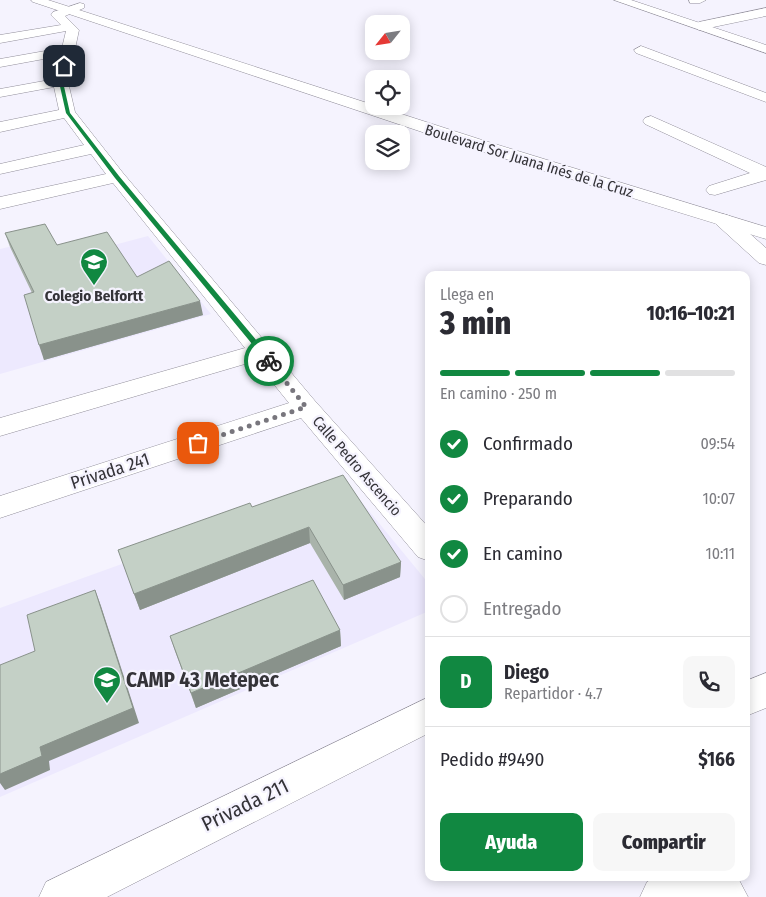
<!DOCTYPE html>
<html lang="es">
<head>
<meta charset="utf-8">
<style>
  body { margin:0; font-family:"Fira Sans Condensed",sans-serif; background:#f7f7f7; color:#2b2b33; height:100vh; display:flex; flex-direction:column; font-size:19px; white-space:nowrap }
  * { box-sizing:border-box; margin:0 }
  p { font-size:16px; color:#7c7c81 }
  .icon { flex:none; width:28px; height:28px; fill:none; stroke:currentColor; stroke-width:2; stroke-linecap:round; stroke-linejoin:round }
  .map { position:relative; flex:1; overflow:hidden }
  .side { position:absolute; left:425px; top:271px; width:325px; height:610px; display:flex; flex-direction:column; background:#fff; border-radius:10px; box-shadow:0 2px 12px #0003 }
  .side>* { flex:none }
  .needle { width:32px; rotate:240deg }
  .fabs { position:absolute; left:365px; top:15px; display:grid; gap:10px }
  .fabs a { display:grid; place-items:center; width:45px; height:45px; border-radius:10px; background:#fff; box-shadow:0 2px 12px #0003; font-size:25px }
  .pin { position:absolute; display:grid; place-items:center; width:42px; height:42px; color:#fff; margin:-21px; border-radius:10px; box-shadow:0 2px 8px #0006 }
  .courier { position:absolute; display:grid; place-items:center; width:50px; height:50px; margin:-25px; border:4px solid #118841; border-radius:50%; background:#fff; color:#222; box-shadow:0 1px 6px #0007 }
  .head em { font-style:normal; font-weight:800 }
  .head div { display:flex; flex-direction:column-reverse }
  .head { display:flex; align-items:center; justify-content:space-between; height:85px; padding:0 15px }
  h1 { font-size:32px; font-weight:800; line-height:38px }
  .bar { display:grid; grid-template-columns:repeat(4,1fr); gap:8px 5px; align-content:center; height:60px; padding:0 15px }
  .bar i { height:6px; border-radius:4px; background:#e1e1e2 }
  .bar .on { background:#118841 }
  .bar p { grid-column:span 4 }
  .line { display:flex; align-items:center; gap:12px; padding:0 15px; border-top:1px solid #e1e1e2 }
  .line div { flex:1 }
  .round { display:grid; place-items:center; flex:none; width:52px; height:52px; border-radius:10px; background:#f7f7f7 }
  ol { padding:0 15px; list-style:none }
  li { display:flex; align-items:center; gap:15px; height:55px }
  li p { margin-inline-start:auto }
  li .icon { padding:5px; border-radius:50%; background:#118841; color:#fff; stroke-width:4 }
  li:last-child { color:#7c7c81 }
  li i { width:28px; height:28px; border:2px solid #e1e1e2; border-radius:50% }
  .cta { display:flex; gap:10px; margin-top:auto; padding:10px 15px }
  .cta a { flex:1; height:58px; border-radius:10px; background:#118841; color:#fff; font-size:20px; font-weight:800; line-height:58px; text-align:center }
  .cta a+a { background:#f7f7f7; color:#2b2b33 }
  .map>svg:first-child { display:block }
  .built { fill:#ede9fe }
  .lines { fill:none; stroke-linecap:round; stroke-linejoin:round }
  .minor-casing { stroke:#918e9a; stroke-width:1 }
  .major-casing { stroke:#918e9a; stroke-width:1 }
  .minor { fill:#fff; fill-rule:evenodd }
  .major { fill:#fff; fill-rule:evenodd }
  .wall { fill:#a9b3aa }
  .shaded-wall { fill:#89928b }
  .building { fill:#c4d0c6; stroke:#89928b }
  .route { fill:#118841 }
  .done { stroke:#78767d; stroke-width:5; stroke-dasharray:0 9 }
  .labels { text-anchor:middle; stroke-width:4.5; stroke-linejoin:round; paint-order:stroke }
  .far-street-label { font-size:15px; fill:#343338; stroke:#f5f3fe }
  .far-poi-label { font-size:15px; font-weight:bold; fill:#343338; stroke:#f5f3fe }
  .street-label { font-size:18px; fill:#343338; stroke:#f5f3fe }
  .near-poi-label { font-size:21px; font-weight:bold; fill:#343338; stroke:#f5f3fe; text-anchor:start }
  .near-street-label { font-size:21px; fill:#343338; stroke:#f5f3fe }
</style>
</head>
<body>
<div class="map">
<svg width="766" height="897" viewBox="0 0 766 897">
  <rect width="100%" height="100%" fill="#f5f3fe"/>
  <path class="built" d="M 148,236 L 211,314 L 0,374 L 0,249 L 52,237 L 65,258 Z
    M 346,483 L 429,584 L 429,611 L 0,797 L 0,608 Z"/>
  <g class="lines">
    <g class="minor-casing">
      <path id="minor" d="M 689,0 L 706,0 L 700,3 L 690,3 Z
        M 80,3 L 84,4 L 84,8 L 65,16 L 79,30 L 68,82 L 75,112 L 123,173 L 315,401 L 429,528 L 429,561 L 418,557 L 301,418 L 0,518 L 0,496 L 289,403 L 255,361 L 0,436 L 0,418 L 245,348 L 113,183 L 0,209 L 0,197 L 106,174 L 91,154 L 0,174 L 0,164 L 84,145 L 64,118 L 0,132 L 0,122 L 59,110 L 54,87 L 0,97 L 0,89 L 55,79 L 60,56 L 0,67 L 0,59 L 62,48 L 66,31 L 0,43 L 0,35 L 61,25 L 51,15 L 53,12 Z
        M 766,8 L 766,16 L 699,30 L 693,26 L 699,22 Z
        M 641,46 L 766,93 L 766,102 L 636,53 L 634,50 Z
        M 651,116 L 766,167 L 766,180 L 715,195 L 709,194 L 706,190 L 709,186 L 750,173 L 645,124 L 643,121 L 645,118 Z
        M 723,214 L 730,216 L 766,248 L 766,265 L 759,263 L 716,224 L 713,220 L 716,216 Z
        M 766,673 L 766,708 L 746,716 L 746,681 Z
        M 429,697 L 429,733 L 107,897 L 39,897 L 46,882 Z
        M 654,878 L 738,878 L 748,897 L 640,897 L 647,882 Z"/>
    </g>
    <g class="major-casing">
      <path id="major" d="M 31,0 L 48,0 L 482,140 L 766,227 L 766,239 L 470,148 L 33,2 Z
        M 614,0 L 631,0 L 766,45 L 766,53 Z"/>
    </g>
    <use href="#minor" class="minor"/>
    <use href="#major" class="major"/>
  </g>
  <path class="wall" d="M 5,233 L 57,245 L 137,277 L 203,315 L 44,360 L 32,293 L 10,247 Z
    M 252,507 L 401,562 L 400,577 L 344,600 L 310,543 L 140,610 L 118,550 Z
    M 340,630 L 341,646 L 196,708 L 175,651 L 170,636 Z"/>
  <path class="shaded-wall" d="M 200,301 L 203,315 L 44,360 L 39,345 Z
    M 309,527 L 310,543 L 140,610 L 134,594 Z
    M 401,562 L 400,577 L 344,600 L 343,585 Z
    M 95,590 L 101,606 L 139,723 L 49,761 L 50,770 L 5,790 L 0,783 L 0,774 L 40,747 Z
    M 340,630 L 341,646 L 196,708 L 191,693 Z"/>
  <path class="building" d="M 45,224 L 57,245 L 107,232 L 137,277 L 169,261 L 200,301 L 39,345 L 24,295 L 34,292 L 5,233 Z
    M 343,475 L 401,562 L 343,585 L 309,527 L 134,594 L 118,550 L 250,503 L 252,507 Z
    M 313,580 L 340,630 L 191,693 L 170,636 Z
    M 95,590 L 133,708 L 40,747 L 42,756 L 0,774 L 0,665 L 35,651 L 27,615 Z"/>
  <path class="route" d="M 64,65 L 66,66 L 63,82 L 70,113 L 119,176 L 272,359 L 272,362 L 267,362 L 115,178 L 66,113 L 59,82 Z"/>
  <g class="lines">
    <path class="done" d="M 198,443 L 306,407 L 269,361"/>
  </g>
  <defs>
    <g id="school-pin" transform="scale(1.4375)"><path d="M0 17L-7.5 6A9.5 9.5 0 1 1 7.5 6Z" fill="#118841" stroke="#f5f3fe"/><path d="M0-5L7-2L0 1L-7-2ZM-4 1L0 2.5L4 1V4Q0 6-4 4Z" fill="#fff"/></g>
  </defs>
  <g fill-rule="evenodd">
    <use href="#school-pin" x="94" y="262"/>
    <use href="#school-pin" x="107" y="680"/>
  </g>
  <g class="labels">
    <g class="far-street-label">
      <text transform="translate(529 161) rotate(17)" y="5">Boulevard Sor Juana Inés de la Cruz</text>
      <text transform="translate(357 466) rotate(49)" y="5">Calle Pedro Ascencio</text>
    </g>
    <g class="far-poi-label">
      <text x="94" y="301">Colegio Belfortt</text>
    </g>
    <g class="street-label">
      <text transform="translate(110 471) rotate(-18)" y="6">Privada 241</text>
    </g>
    <g class="near-poi-label">
      <text x="126" y="687">CAMP 43 Metepec</text>
    </g>
    <g class="near-street-label">
      <text transform="translate(245 805) rotate(-26)" y="7">Privada 211</text>
    </g>
  </g>
</svg>
<div class="fabs">
<a><svg class="needle" viewBox="-14 -14 28 28"><path d="M0-13l5 13h-10z" fill="#e53935"/><path d="M0 13l5-13h-10z" fill="#7c7c81"/></svg></a>
<a><svg class="icon" aria-label="locate" viewBox="0 0 24 24"><circle cx="12" cy="12" r="6"/><path d="M12 2v4M12 18v4M2 12h4M18 12h4"/></svg></a>
<a><svg class="icon" aria-label="layers" viewBox="0 0 24 24"><path d="M12 4l9 5-9 5-9-5zM3 14l9 5 9-5"/></svg></a>
</div>
<div class="pin" style="left:198px;top:443px;background:#ea580c"><svg class="icon" aria-label="bag" viewBox="0 0 24 24"><path d="M5 8h14l-1 12H6zM9 8a3 3 0 0 1 6 0"/></svg></div>
<div class="pin" style="left:64px;top:66px;background:#1f2937"><svg class="icon" aria-label="home" viewBox="0 0 24 24"><path d="M3 11l9-7 9 7M6 9v11h12V9"/></svg></div>
<div class="courier" style="left:269px;top:361px"><svg class="icon" aria-label="bike" viewBox="0 0 24 24"><circle cx="6" cy="16" r="4"/><circle cx="18" cy="16" r="4"/><path d="M6 16l4-8h5l3 8M10 8l3 8H6M13 5h3"/></svg></div>
<section class="side">
<div class="head"><div><h1>3 min</h1><p>Llega en</p></div><em>10:16–10:21</em></div>
<div class="bar"><i class="on"></i><i class="on"></i><i class="on"></i><i></i><p>En camino · 250 m</p></div>
<ol>
<li><svg class="icon" aria-label="check" viewBox="0 0 24 24"><path d="M5 12l5 5 9-10"/></svg>Confirmado<p>09:54</p></li>
<li><svg class="icon" aria-label="check" viewBox="0 0 24 24"><path d="M5 12l5 5 9-10"/></svg>Preparando<p>10:07</p></li>
<li><svg class="icon" aria-label="check" viewBox="0 0 24 24"><path d="M5 12l5 5 9-10"/></svg>En camino<p>10:11</p></li>
<li><i></i>Entregado</li>
</ol>
<div class="line" style="height:90px"><b class="round" style="background:#118841;color:#fff">D</b><div><b>Diego</b><p>Repartidor · 4.7</p></div><a class="round"><svg class="icon" aria-label="phone" viewBox="0 0 24 24"><path d="M5 4h4l2 5-3 2q2 4 5 5l2-3 5 2v4C11 20 4 13 5 4z"/></svg></a></div>
<div class="line" style="height:65px"><div>Pedido #9490</div><b>$166</b></div>
<div class="cta"><a>Ayuda</a><a>Compartir</a></div>
</section>
</div>
</body>
</html>
